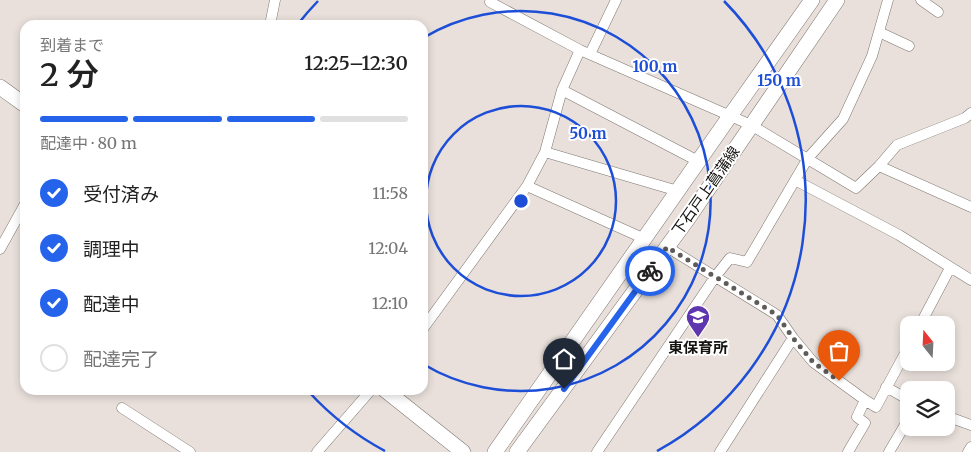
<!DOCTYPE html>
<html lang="ja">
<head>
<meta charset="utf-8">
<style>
  body { margin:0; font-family:Merriweather,"Noto Sans JP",serif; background:#f6f6f6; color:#222; height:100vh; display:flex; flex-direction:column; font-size:19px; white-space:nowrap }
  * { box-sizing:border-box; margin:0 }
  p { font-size:16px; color:#767676 }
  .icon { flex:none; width:28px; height:28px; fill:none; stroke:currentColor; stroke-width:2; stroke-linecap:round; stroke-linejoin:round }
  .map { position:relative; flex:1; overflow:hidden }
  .sheet { position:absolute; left:20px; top:20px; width:408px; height:375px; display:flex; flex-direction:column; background:#fff; border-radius:15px; box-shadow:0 2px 8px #0003 }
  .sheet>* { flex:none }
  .needle { width:32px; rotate:342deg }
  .buttons { position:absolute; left:900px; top:316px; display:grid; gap:10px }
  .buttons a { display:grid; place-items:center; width:55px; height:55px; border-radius:10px; background:#fff; box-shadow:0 2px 8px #0003; font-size:25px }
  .pin { position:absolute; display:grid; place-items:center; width:42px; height:42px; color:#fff; margin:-51px -21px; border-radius:50% 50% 50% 0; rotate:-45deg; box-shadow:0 0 5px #0007 }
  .pin .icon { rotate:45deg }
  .courier { position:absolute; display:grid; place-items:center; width:50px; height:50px; margin:-25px; border:4px solid #2563eb; border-radius:50%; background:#fff; color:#222; box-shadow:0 1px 6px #0007 }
  .head em { font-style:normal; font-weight:600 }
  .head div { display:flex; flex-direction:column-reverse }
  .head { display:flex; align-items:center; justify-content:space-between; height:85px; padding:0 20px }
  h1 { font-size:32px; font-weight:600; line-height:38px }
  .bar { display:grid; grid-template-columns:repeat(4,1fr); gap:8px 5px; align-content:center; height:60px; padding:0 20px }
  .bar i { height:6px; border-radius:4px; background:#e0e0e0 }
  .bar .selected { background:#2563eb }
  .bar p { grid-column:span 4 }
  ol { padding:0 20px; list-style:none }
  li { display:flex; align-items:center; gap:15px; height:55px }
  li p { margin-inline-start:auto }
  li .icon { padding:5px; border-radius:50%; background:#2563eb; color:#fff; stroke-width:4 }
  li:last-child { color:#767676 }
  li i { width:28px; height:28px; border:2px solid #e0e0e0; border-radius:50% }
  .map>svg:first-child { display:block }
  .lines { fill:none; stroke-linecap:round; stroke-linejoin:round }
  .minor-casing { stroke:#7f7772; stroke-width:11 }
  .secondary-casing { stroke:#7f7772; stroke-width:16 }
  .minor { stroke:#fff; stroke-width:10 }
  .secondary { stroke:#fff; stroke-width:15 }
  .done { stroke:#5f5b58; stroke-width:5; stroke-dasharray:0 9 }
  .route { stroke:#2563eb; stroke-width:6 }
  .ring { fill:none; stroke:#1d4ed8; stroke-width:2.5 }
  .labels { text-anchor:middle; stroke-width:4; stroke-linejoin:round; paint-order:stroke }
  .street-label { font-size:15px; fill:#151311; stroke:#fff }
  .poi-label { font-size:15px; font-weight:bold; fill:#151311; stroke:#fff }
  .centre { fill:#1d4ed8; stroke:#fff; stroke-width:2.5 }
  .ring-label { font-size:15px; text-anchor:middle; font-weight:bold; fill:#1d4ed8; stroke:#fff; stroke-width:4; stroke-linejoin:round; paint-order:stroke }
</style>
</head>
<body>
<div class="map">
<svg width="971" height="452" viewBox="0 0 971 452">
  <rect width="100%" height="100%" fill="#e9e0db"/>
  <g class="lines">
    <g class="minor-casing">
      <path id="minor" d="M 491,0 L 490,2 L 580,50 L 751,125 L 856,188 L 879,166 L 897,145 L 965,118 L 971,113
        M 921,0 L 938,12
        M 270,25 L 275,0
        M 879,32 L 909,46
        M 590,54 L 616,0
        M 562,90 L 698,161
        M 545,152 L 678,191
        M 879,166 L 971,207
        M 795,180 L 899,235 L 971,280
        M 527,186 L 645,239
        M 667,247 L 777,315 L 793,338 L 720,452
        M 0,249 L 25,204
        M 920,325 L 950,268
        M 422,330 L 527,186 L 545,152 L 562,90 L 580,50
        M 793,338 L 813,362 L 865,400
        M 886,387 L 909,400
        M 122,408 L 190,452
        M 946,416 L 971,425
        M 317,452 L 371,390
        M 597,452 L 715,277 L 730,258 L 747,262 L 808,158 L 843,119 L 872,56 L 888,0
        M 848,452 L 865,423 L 857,417 L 865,400 L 876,407 L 909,346
        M 889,452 L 909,418
        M 968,452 L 971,447"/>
    </g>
    <g class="secondary-casing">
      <path id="secondary" d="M 0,87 L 25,105
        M 385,390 L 463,452
        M 495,452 L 730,116 L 812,0
        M 517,452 L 689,217 L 837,0"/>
    </g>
    <use href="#minor" class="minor"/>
    <use href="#secondary" class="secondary"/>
  </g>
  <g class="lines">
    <path class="done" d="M 650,271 L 667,247 L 777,315 L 793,338 L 813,362 L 839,381"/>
    <path class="route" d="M 564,389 L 650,271"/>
  </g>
  <g class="ring">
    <circle cx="521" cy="201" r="95"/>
    <path d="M423 38A190 190 0 1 1 423 364"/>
    <path d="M385 451A285 285 0 0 1 309 392M298 24A285 285 0 0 1 318 1M724 1A285 285 0 0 1 657 451"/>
  </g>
  <defs>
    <g id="school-pin" transform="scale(1.25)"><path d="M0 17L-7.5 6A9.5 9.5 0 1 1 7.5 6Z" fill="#5e36ae" stroke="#fff"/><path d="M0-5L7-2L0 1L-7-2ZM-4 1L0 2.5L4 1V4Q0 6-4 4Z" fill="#fff"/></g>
  </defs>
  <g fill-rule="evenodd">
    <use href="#school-pin" x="698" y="317"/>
  </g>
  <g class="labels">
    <g class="street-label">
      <text transform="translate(706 191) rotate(-55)" y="5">下石戸上菖蒲線</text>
    </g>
    <g class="poi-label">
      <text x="698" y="353">東保育所</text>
    </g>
  </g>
  <circle cx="521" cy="201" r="8" class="centre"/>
  <g class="ring-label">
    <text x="655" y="72">100 m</text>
    <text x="779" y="86">150 m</text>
    <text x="588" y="139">50 m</text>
  </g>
</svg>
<div class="buttons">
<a><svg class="needle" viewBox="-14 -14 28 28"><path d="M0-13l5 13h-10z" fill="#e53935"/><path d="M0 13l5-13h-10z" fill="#767676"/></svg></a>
<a><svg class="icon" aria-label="layers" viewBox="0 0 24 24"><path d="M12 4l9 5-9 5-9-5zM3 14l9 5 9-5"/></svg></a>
</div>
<div class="pin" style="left:839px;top:381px;background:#ea580c"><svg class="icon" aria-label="bag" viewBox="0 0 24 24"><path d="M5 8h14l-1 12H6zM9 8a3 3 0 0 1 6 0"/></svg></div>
<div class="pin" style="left:564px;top:389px;background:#1f2937"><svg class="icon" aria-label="home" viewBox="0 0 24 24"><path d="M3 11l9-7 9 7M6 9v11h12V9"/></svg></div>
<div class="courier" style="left:650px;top:271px"><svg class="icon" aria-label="bike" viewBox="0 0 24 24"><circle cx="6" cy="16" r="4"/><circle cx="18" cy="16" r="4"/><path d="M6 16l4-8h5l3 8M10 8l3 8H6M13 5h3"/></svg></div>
<section class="sheet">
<div class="head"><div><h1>2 分</h1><p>到着まで</p></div><em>12:25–12:30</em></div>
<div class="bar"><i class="selected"></i><i class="selected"></i><i class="selected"></i><i></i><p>配達中 · 80 m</p></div>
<ol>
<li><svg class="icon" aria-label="check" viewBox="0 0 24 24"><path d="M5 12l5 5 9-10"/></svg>受付済み<p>11:58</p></li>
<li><svg class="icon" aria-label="check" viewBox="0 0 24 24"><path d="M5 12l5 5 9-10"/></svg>調理中<p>12:04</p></li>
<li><svg class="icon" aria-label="check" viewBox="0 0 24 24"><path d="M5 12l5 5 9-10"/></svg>配達中<p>12:10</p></li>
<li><i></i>配達完了</li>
</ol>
</section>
</div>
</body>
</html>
